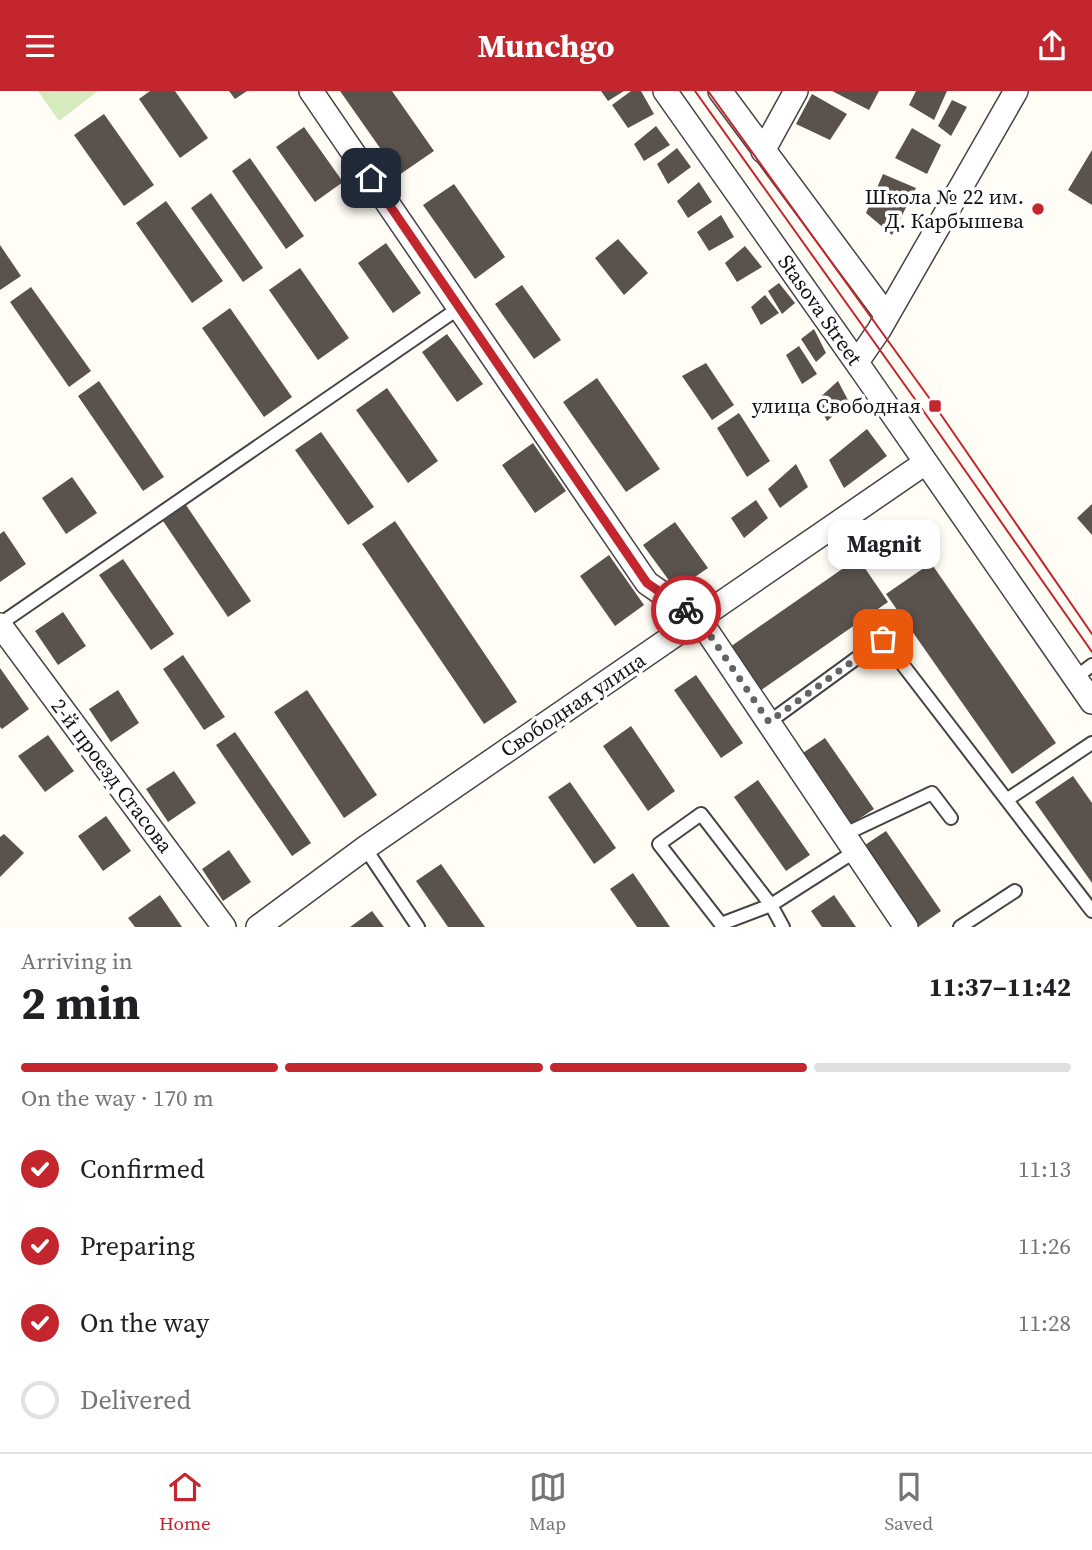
<!DOCTYPE html>
<html lang="en">
<head>
<meta charset="utf-8">
<style>
  body { margin:0; font-family:"Source Serif 4",serif; background:#f2f2f2; color:#202124; height:100vh; display:flex; flex-direction:column; font-size:26px; white-space:nowrap }
  * { box-sizing:border-box; margin:0 }
  p { font-size:23px; color:#757577 }
  .icon { flex:none; width:38px; height:38px; fill:none; stroke:currentColor; stroke-width:2; stroke-linecap:round; stroke-linejoin:round }
  .map { position:relative; height:836px; overflow:hidden }
  .sheet { display:flex; flex-direction:column; background:#fff; flex:1 }
  .sheet>* { flex:none }
  .pin { position:absolute; display:grid; place-items:center; width:60px; height:60px; color:#fff; margin:-30px; border-radius:14px; box-shadow:0 4px 10px #0006 }
  .courier { position:absolute; display:grid; place-items:center; width:70px; height:70px; margin:-35px; border:5px solid #c4262e; border-radius:50%; background:#fff; color:#222; box-shadow:0 2px 9px #0007 }
  .bubble { position:absolute; height:49px; border-radius:14px; background:#fff; box-shadow:0 4px 10px #0003; font-size:23px; font-weight:700; line-height:49px; text-align:center }
  .head em { font-style:normal; font-weight:700 }
  .head div { display:flex; flex-direction:column-reverse }
  .head { display:flex; align-items:center; justify-content:space-between; height:119px; padding:0 21px }
  h1 { font-size:46px; font-weight:700; line-height:52px }
  .bar { display:grid; grid-template-columns:repeat(4,1fr); gap:10px 7px; align-content:center; height:84px; padding:0 21px }
  .bar i { height:9px; border-radius:5px; background:#e0e0e0 }
  .bar .selected { background:#c4262e }
  .bar p { grid-column:span 4 }
  ol { padding:0 21px; list-style:none }
  li { display:flex; align-items:center; gap:21px; height:77px }
  li p { margin-inline-start:auto }
  li .icon { padding:7px; border-radius:50%; background:#c4262e; color:#fff; stroke-width:4 }
  li:last-child { color:#757577 }
  li i { width:38px; height:38px; border:4px solid #e0e0e0; border-radius:50% }
  header { display:flex; justify-content:space-between; align-items:center; height:91px; padding:0 21px; background:#c4262e; color:#fff; font-size:32px; font-weight:700 }
  .tab-bar { display:flex; justify-content:space-around; align-items:center; height:98px; border-top:2px solid #e0e0e0; background:#fff; font-size:19px; color:#757577 }
  .tab-bar a { display:grid; justify-items:center; gap:4px }
  .tab-bar .selected { color:#c4262e }
  .map>svg:first-child { display:block }
  .park { fill:#d5ebbd }
  .building { fill:#5a524d }
  .lines { fill:none; stroke-linecap:round; stroke-linejoin:round }
  .lane-casing { stroke:#444; stroke-width:16 }
  .street-casing { stroke:#444; stroke-width:26 }
  .lane { stroke:#fff; stroke-width:12 }
  .street { stroke:#fff; stroke-width:23 }
  .tram { stroke:#c4262e; stroke-width:2 }
  .done { stroke:#646461; stroke-width:7; stroke-dasharray:0 12.6 }
  .route { stroke:#c4262e; stroke-width:9 }
  .poi-dot { fill:#c4262e; stroke:#fff; stroke-width:2.5 }
  .labels { text-anchor:middle; stroke-width:7; stroke-linejoin:round; paint-order:stroke }
  .poi-label { font-size:21px; fill:#111; stroke:#fff; text-anchor:end }
  .street-label { font-size:21px; fill:#111; stroke:#fff }
</style>
</head>
<body>
<header><svg class="icon" aria-label="menu" viewBox="0 0 24 24"><path d="M4 6h16M4 12h16M4 18h16"/></svg>Munchgo<svg class="icon" aria-label="share" viewBox="0 0 24 24"><path d="M12 15V3M7 8l5-5 5 5M5 13v7h14v-7"/></svg></header>
<div class="map">
<svg width="1092" height="836" viewBox="0 0 1092 836">
  <rect width="100%" height="100%" fill="#fffdf5"/>
  <path class="park" d="M 38,0 L 98,0 L 59,30 Z"/>
  <path class="building" d="M 150,0 L 175,0 L 208,47 L 180,67 L 139,8 Z
    M 229,0 L 247,0 L 235,8 Z
    M 340,0 L 392,0 L 434,60 L 399,84 Z
    M 601,0 L 624,0 L 608,10 Z
    M 631,0 L 641,0 L 654,23 L 628,37 L 612,14 Z
    M 832,0 L 879,0 L 869,19 Z
    M 916,0 L 947,0 L 934,29 L 909,14 Z
    M 812,3 L 847,23 L 830,49 L 796,33 Z
    M 952,9 L 967,16 L 951,45 L 938,35 Z
    M 104,23 L 154,94 L 124,115 L 74,44 Z
    M 656,35 L 670,54 L 644,70 L 634,53 Z
    M 304,36 L 343,91 L 315,111 L 276,56 Z
    M 912,37 L 941,54 L 927,83 L 895,67 Z
    M 677,57 L 691,76 L 668,93 L 657,73 Z
    M 1092,59 L 1092,114 L 1068,99 Z
    M 250,67 L 304,145 L 286,158 L 232,80 Z
    M 883,83 L 916,97 L 892,144 L 866,122 Z
    M 699,91 L 712,111 L 688,127 L 677,110 Z
    M 454,93 L 505,166 L 475,188 L 423,114 Z
    M 211,102 L 263,177 L 243,191 L 191,117 Z
    M 166,110 L 223,190 L 192,212 L 136,132 Z
    M 721,124 L 734,146 L 709,160 L 697,141 Z
    M 618,148 L 648,182 L 624,204 L 595,167 Z
    M 386,152 L 421,202 L 393,222 L 358,172 Z
    M 0,154 L 21,185 L 0,199 Z
    M 745,155 L 762,176 L 737,191 L 725,172 Z
    M 300,177 L 349,247 L 318,269 L 269,199 Z
    M 779,192 L 795,212 L 782,223 L 768,200 Z
    M 522,194 L 561,249 L 534,268 L 495,213 Z
    M 31,196 L 91,280 L 69,296 L 10,211 Z
    M 765,204 L 779,222 L 761,234 L 751,216 Z
    M 230,217 L 292,306 L 264,326 L 202,237 Z
    M 814,238 L 826,262 L 816,271 L 801,248 Z
    M 447,243 L 483,293 L 457,311 L 422,261 Z
    M 799,255 L 817,283 L 802,293 L 786,264 Z
    M 706,272 L 734,314 L 712,329 L 682,285 Z
    M 597,287 L 660,378 L 626,401 L 563,311 Z
    M 99,290 L 164,386 L 143,400 L 78,305 Z
    M 838,290 L 849,311 L 827,330 L 816,310 Z
    M 387,297 L 438,370 L 408,392 L 356,319 Z
    M 739,322 L 770,370 L 747,386 L 717,337 Z
    M 867,338 L 887,365 L 844,397 L 829,369 Z
    M 321,341 L 374,416 L 348,434 L 295,359 Z
    M 533,352 L 566,400 L 535,422 L 502,374 Z
    M 796,373 L 808,396 L 780,417 L 768,398 Z
    M 72,386 L 97,422 L 66,443 L 42,407 Z
    M 756,409 L 768,427 L 744,447 L 731,427 Z
    M 1092,413 L 1092,444 L 1077,427 Z
    M 186,414 L 251,510 L 228,526 L 163,430 Z
    M 395,430 L 517,611 L 484,633 L 362,453 Z
    M 675,431 L 708,477 L 676,499 L 643,454 Z
    M 4,440 L 26,473 L 0,491 L 0,443 Z
    M 609,464 L 644,514 L 615,535 L 580,485 Z
    M 858,467 L 888,511 L 760,600 L 730,556 Z
    M 123,468 L 174,543 L 151,559 L 99,484 Z
    M 931,472 L 1056,652 L 1012,683 L 886,503 Z
    M 63,521 L 86,555 L 58,574 L 35,540 Z
    M 183,564 L 225,626 L 204,639 L 163,578 Z
    M 0,577 L 29,618 L 2,638 L 0,636 Z
    M 696,584 L 743,652 L 721,667 L 674,599 Z
    M 118,599 L 139,632 L 111,651 L 89,618 Z
    M 307,599 L 377,704 L 344,727 L 274,621 Z
    M 631,635 L 675,700 L 648,720 L 603,655 Z
    M 235,641 L 311,752 L 292,765 L 216,654 Z
    M 48,644 L 74,680 L 45,701 L 18,665 Z
    M 825,647 L 874,718 L 845,737 L 797,666 Z
    M 174,680 L 196,712 L 168,731 L 146,698 Z
    M 1073,685 L 1092,712 L 1092,792 L 1035,711 Z
    M 758,689 L 810,764 L 786,780 L 734,706 Z
    M 570,691 L 616,757 L 594,773 L 548,706 Z
    M 106,725 L 131,760 L 103,780 L 78,745 Z
    M 886,740 L 941,820 L 918,836 L 912,836 L 859,758 Z
    M 4,743 L 24,762 L 0,786 L 0,746 Z
    M 229,759 L 251,791 L 223,810 L 202,778 Z
    M 441,773 L 485,836 L 448,836 L 416,790 Z
    M 633,782 L 670,836 L 637,836 L 610,798 Z
    M 160,804 L 182,836 L 135,836 L 128,827 Z
    M 834,804 L 856,836 L 822,836 L 811,820 Z
    M 372,820 L 384,836 L 350,836 Z"/>
  <g class="lines">
    <g class="lane-casing">
      <path id="lane" d="M 0,533 L 459,217
        M 1075,587 L 1092,574
        M 769,631 L 883,548 L 1092,820
        M 1008,708 L 1092,652
        M 843,744 L 932,702 L 951,727
        M 365,757 L 418,836
        M 783,836 L 771,814 L 721,833 L 659,753 L 701,723 L 771,814 L 854,761
        M 960,836 L 1015,800"/>
    </g>
    <g class="street-casing">
      <path id="street" d="M 311,0 L 647,492 L 699,528 L 906,836
        M 665,0 L 864,282 L 1092,611
        M 720,0 L 887,225
        M 763,60 L 796,0
        M 857,271 L 879,239 L 1016,0
        M 0,534 L 224,836
        M 258,836 L 365,757 L 925,372"/>
    </g>
    <use href="#lane" class="lane"/>
    <use href="#street" class="street"/>
    <path class="tram" d="M 695,0 L 927,325 L 1092,561
      M 708,0 L 935,315 L 1092,543"/>
  </g>
  <g class="lines">
    <path class="done" d="M 686,519 L 699,528 L 769,631 L 883,548"/>
    <path class="route" d="M 371,87 L 647,492 L 686,519"/>
  </g>
  <g class="poi-dot">
    <circle cx="1038" cy="118" r="7"/>
    <rect x="928" y="308" width="14" height="14" rx="3.5"/>
  </g>
  <g class="labels">
    <g class="poi-label">
      <text x="1024" y="113">Школа № 22 им.<tspan x="1024" dy="24">Д. Карбышева</tspan></text>
      <text x="921" y="322">улица Свободная</text>
    </g>
    <g class="street-label">
      <text transform="translate(820 219) rotate(55)" y="7">Stasova Street</text>
      <text transform="translate(573 614) rotate(-34)" y="7">Свободная улица</text>
      <text transform="translate(112 685) rotate(53)" y="7">2-й проезд Стасова</text>
    </g>
  </g>
</svg>
<div class="pin" style="left:883px;top:548px;background:#ea580c"><svg class="icon" aria-label="bag" viewBox="0 0 24 24"><path d="M5 8h14l-1 12H6zM9 8a3 3 0 0 1 6 0"/></svg></div>
<div class="pin" style="left:371px;top:87px;background:#1f2937"><svg class="icon" aria-label="home" viewBox="0 0 24 24"><path d="M3 11l9-7 9 7M6 9v11h12V9"/></svg></div>
<div class="courier" style="left:686px;top:519px"><svg class="icon" aria-label="bike" viewBox="0 0 24 24"><circle cx="6" cy="16" r="4"/><circle cx="18" cy="16" r="4"/><path d="M6 16l4-8h5l3 8M10 8l3 8H6M13 5h3"/></svg></div>
<div class="bubble" style="left:828px;top:429px;width:112px">Magnit</div>
</div>
<section class="sheet">
<div class="head"><div><h1>2 min</h1><p>Arriving in</p></div><em>11:37–11:42</em></div>
<div class="bar"><i class="selected"></i><i class="selected"></i><i class="selected"></i><i></i><p>On the way · 170 m</p></div>
<ol>
<li><svg class="icon" aria-label="check" viewBox="0 0 24 24"><path d="M5 12l5 5 9-10"/></svg>Confirmed<p>11:13</p></li>
<li><svg class="icon" aria-label="check" viewBox="0 0 24 24"><path d="M5 12l5 5 9-10"/></svg>Preparing<p>11:26</p></li>
<li><svg class="icon" aria-label="check" viewBox="0 0 24 24"><path d="M5 12l5 5 9-10"/></svg>On the way<p>11:28</p></li>
<li><i></i>Delivered</li>
</ol>
</section>
<nav class="tab-bar">
<a class="selected"><svg class="icon" aria-label="home" viewBox="0 0 24 24"><path d="M3 11l9-7 9 7M6 9v11h12V9"/></svg>Home</a>
<a><svg class="icon" aria-label="map" viewBox="0 0 24 24"><path d="M3 6l6-2 6 2 6-2v14l-6 2-6-2-6 2zM9 4v14M15 6v14"/></svg>Map</a>
<a><svg class="icon" aria-label="saved" viewBox="0 0 24 24"><path d="M7 4h10v16l-5-4-5 4z"/></svg>Saved</a>
</nav>
</body>
</html>
